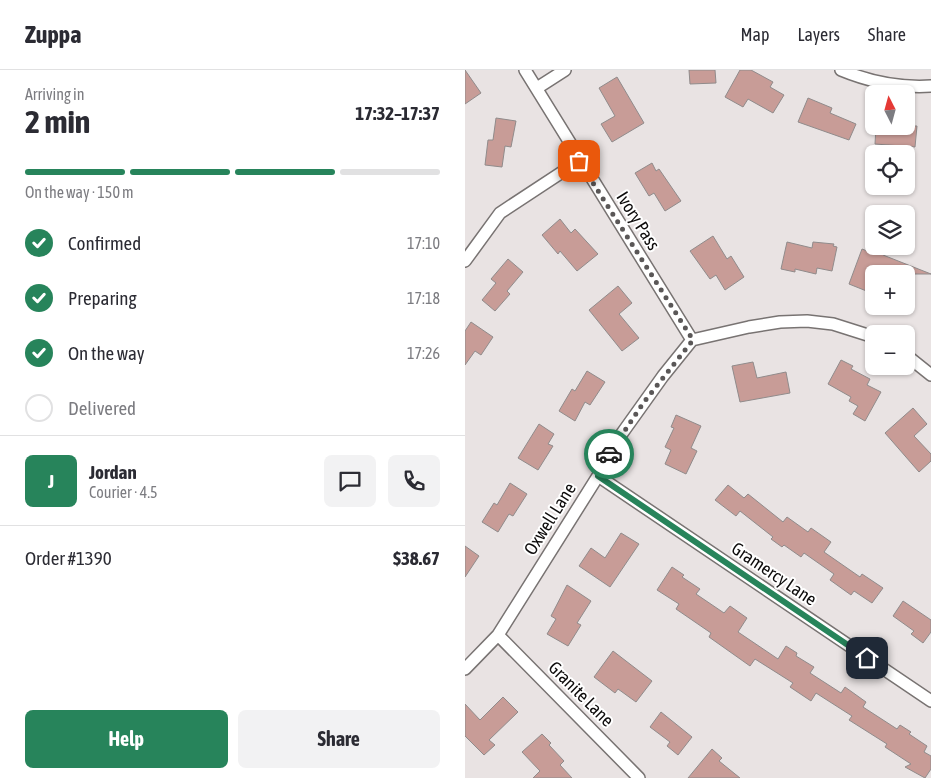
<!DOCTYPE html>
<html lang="en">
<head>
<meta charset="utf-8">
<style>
  body { margin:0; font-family:"Asap Condensed",sans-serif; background:#f2f2f3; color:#2b2b33; height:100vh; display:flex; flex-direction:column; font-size:19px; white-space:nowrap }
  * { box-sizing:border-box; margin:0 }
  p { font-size:16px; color:#7c7c81 }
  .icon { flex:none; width:28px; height:28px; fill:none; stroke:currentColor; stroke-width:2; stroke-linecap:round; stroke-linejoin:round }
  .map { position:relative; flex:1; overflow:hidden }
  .sheet { display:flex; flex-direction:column; background:#fff; width:465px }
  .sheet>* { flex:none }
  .needle { width:32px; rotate:354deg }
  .buttons { position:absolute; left:400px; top:15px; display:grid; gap:10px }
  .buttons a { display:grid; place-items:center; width:50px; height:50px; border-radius:8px; background:#fff; box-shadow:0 1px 4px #0004; font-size:25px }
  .pin { position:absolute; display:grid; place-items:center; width:42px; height:42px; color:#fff; margin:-21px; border-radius:10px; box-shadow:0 2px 8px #0006 }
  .courier { position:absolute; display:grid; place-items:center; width:50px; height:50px; margin:-25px; border:4px solid #27845b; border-radius:50%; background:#fff; color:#222; box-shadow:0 1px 6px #0007 }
  .summary em { font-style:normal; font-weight:700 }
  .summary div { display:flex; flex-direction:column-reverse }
  .summary { display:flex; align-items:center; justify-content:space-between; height:85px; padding:0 25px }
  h1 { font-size:32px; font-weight:700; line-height:38px }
  .bar { display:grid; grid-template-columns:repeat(4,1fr); gap:8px 5px; align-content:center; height:60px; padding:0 25px }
  .bar i { height:6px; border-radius:4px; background:#e1e1e2 }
  .bar .on { background:#27845b }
  .bar p { grid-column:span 4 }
  .line { display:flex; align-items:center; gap:12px; padding:0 25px; border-top:1px solid #e1e1e2 }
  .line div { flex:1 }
  .round { display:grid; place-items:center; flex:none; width:52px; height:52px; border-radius:8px; background:#f2f2f3 }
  ol { padding:0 25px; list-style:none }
  li { display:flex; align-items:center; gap:15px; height:55px }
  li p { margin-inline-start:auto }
  li .icon { padding:5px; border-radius:50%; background:#27845b; color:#fff; stroke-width:4 }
  li:last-child { color:#7c7c81 }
  li i { width:28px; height:28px; border:2px solid #e1e1e2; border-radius:50% }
  .button { display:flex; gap:10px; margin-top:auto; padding:10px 25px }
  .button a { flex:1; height:58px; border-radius:8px; background:#27845b; color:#fff; font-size:20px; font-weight:700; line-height:58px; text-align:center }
  .button a+a { background:#f2f2f3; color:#2b2b33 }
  header { display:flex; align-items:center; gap:30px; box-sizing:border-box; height:70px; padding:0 25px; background:#fff; border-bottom:1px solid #e1e1e2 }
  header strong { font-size:24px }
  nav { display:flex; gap:28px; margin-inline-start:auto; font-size:18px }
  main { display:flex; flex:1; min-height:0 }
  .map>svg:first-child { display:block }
  .building { fill:#c89c97; stroke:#908b8b }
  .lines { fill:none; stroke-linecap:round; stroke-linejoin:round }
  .minor-casing { stroke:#787372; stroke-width:14 }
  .minor { stroke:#fff; stroke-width:11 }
  .done { stroke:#5a5757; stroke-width:5; stroke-dasharray:0 9 }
  .route { stroke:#27845b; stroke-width:6 }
  .labels { text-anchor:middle; stroke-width:4; stroke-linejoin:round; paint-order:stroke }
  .street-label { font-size:18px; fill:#0d0b0b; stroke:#fff }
</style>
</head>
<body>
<header>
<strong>Zuppa</strong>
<nav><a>Map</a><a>Layers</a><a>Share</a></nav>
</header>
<main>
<section class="sheet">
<div class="summary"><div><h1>2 min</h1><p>Arriving in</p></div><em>17:32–17:37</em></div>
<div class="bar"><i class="on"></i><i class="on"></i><i class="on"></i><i></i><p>On the way · 150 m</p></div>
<ol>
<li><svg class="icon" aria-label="check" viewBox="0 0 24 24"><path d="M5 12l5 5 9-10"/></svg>Confirmed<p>17:10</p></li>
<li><svg class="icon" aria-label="check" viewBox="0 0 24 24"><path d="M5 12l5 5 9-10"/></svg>Preparing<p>17:18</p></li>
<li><svg class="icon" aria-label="check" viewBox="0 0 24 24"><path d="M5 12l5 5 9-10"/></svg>On the way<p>17:26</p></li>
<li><i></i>Delivered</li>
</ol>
<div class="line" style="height:90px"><b class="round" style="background:#27845b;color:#fff">J</b><div><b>Jordan</b><p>Courier · 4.5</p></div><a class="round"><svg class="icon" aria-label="chat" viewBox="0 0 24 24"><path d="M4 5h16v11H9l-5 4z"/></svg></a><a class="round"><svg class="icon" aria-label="phone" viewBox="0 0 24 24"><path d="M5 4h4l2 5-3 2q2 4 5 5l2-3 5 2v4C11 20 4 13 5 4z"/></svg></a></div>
<div class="line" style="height:65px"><div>Order #1390</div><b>$38.67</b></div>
<div class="button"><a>Help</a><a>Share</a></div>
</section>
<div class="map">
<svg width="466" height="708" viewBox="0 0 466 708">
  <rect width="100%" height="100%" fill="#e9e3e3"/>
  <path class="building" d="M 0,0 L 16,23 L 0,34 Z
    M 224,0 L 250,0 L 251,13 L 225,14 Z
    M 275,0 L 286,0 L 308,12 L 305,17 L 319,25 L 308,43 L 283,29 L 278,37 L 260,27 Z
    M 152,7 L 179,53 L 147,72 L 136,54 L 150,46 L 134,18 Z
    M 343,28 L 367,38 L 365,43 L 391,54 L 384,70 L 333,52 Z
    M 31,48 L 51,51 L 46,77 L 40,76 L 37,97 L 20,95 L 23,70 L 28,70 Z
    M 411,56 L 452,56 L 450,77 L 410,74 Z
    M 187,93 L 191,101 L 194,99 L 216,131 L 200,141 L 189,123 L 184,126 L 170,103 Z
    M 95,149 L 106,163 L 110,159 L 133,184 L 112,201 L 95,181 L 93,184 L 77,165 Z
    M 248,166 L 262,189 L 266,186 L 279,207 L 260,220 L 251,205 L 245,209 L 225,181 Z
    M 322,172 L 347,178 L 348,172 L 369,174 L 368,176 L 372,177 L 367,201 L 352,198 L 351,204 L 330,199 L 330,202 L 316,199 Z
    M 408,174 L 409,176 L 420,178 L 418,185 L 466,204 L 409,204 L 404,222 L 384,214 L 397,179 L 405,182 Z
    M 43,189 L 58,202 L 42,221 L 45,224 L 30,241 L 17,230 L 31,213 L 26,209 Z
    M 153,216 L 167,233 L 154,244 L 174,268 L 157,281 L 124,240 Z
    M 6,252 L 28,267 L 16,285 L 10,281 L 0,295 L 0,261 Z
    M 376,290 L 388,296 L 386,299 L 405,309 L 402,315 L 416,322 L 400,351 L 388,344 L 393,336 L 384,331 L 386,327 L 363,314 Z
    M 288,292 L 292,308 L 321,302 L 325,323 L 275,332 L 267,296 Z
    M 122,301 L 140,312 L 125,335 L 120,332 L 110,351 L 94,341 L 107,319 L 110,321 Z
    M 448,338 L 462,354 L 449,366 L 466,384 L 466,391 L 454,402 L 420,363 Z
    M 211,345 L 236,356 L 226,378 L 232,381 L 221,404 L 200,394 L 206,380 L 200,377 L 209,358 L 206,357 Z
    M 74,354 L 89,364 L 83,374 L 88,376 L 73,400 L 53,388 Z
    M 45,413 L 62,424 L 48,446 L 44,444 L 33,462 L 17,452 L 29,433 L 32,435 Z
    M 263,415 L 279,428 L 283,424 L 318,452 L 322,447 L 343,462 L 346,458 L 366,472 L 359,482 L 395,507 L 397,504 L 418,518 L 407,533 L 389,521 L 386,525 L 365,510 L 369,504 L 339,483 L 336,487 L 319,475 L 317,477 L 306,469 L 308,467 L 275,441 L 271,446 L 250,430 Z
    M 156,463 L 174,474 L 145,517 L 114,496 L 126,478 L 140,488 Z
    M 0,476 L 14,486 L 0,507 Z
    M 207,497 L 219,505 L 217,507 L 235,519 L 231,524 L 259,543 L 265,536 L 282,548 L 273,562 L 313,589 L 321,576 L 332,583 L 331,586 L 349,597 L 345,603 L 376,623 L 380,617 L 401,632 L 398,637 L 432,659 L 435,655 L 446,662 L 444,664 L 462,676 L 459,682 L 466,686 L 466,699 L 460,708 L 440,697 L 446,694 L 420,677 L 422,674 L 384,650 L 387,646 L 351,623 L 346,631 L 325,617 L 328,613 L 290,589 L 285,596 L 244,567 L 246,563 L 211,539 L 214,534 L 192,520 Z
    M 102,515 L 126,531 L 112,553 L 116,555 L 103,576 L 82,564 L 91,549 L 86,546 Z
    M 438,531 L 466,550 L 466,562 L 458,573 L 446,564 L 449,561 L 428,546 Z
    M 148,581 L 187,611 L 171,632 L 153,619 L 150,623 L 129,607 Z
    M 38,627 L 53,642 L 24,670 L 30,675 L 19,685 L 0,666 L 0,634 L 15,650 Z
    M 196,642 L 227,667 L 213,685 L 202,676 L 205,672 L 185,657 Z
    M 77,664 L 86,673 L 84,675 L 99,691 L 95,695 L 107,708 L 68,708 L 75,701 L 57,682 Z
    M 247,679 L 257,688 L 254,691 L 275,708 L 223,708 Z"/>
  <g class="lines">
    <g class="minor-casing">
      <path id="minor" d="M 60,0 L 227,270
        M 376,0 C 405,12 435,18 466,16
        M 72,18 L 100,0
        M 0,191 L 35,143 L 114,91
        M 441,285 L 466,305
        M 133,406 L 466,631
        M 33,565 L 174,708
        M 0,599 L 33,565 L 133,406 L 148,376 L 198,306 L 227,270 L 284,257 L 315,252 L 342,251 L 368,254 L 409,267"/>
    </g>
    <use href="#minor" class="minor"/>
  </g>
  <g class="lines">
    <path class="done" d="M 114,91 L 228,270 L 179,332 L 144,384"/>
    <path class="route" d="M 144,384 L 133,406 L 402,588"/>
  </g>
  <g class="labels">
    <g class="street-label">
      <text transform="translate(173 151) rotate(58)" y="6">Ivory Pass</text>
      <text transform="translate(85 449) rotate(-58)" y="6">Oxwell Lane</text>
      <text transform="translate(309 504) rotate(34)" y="6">Gramercy Lane</text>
      <text transform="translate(116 624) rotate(45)" y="6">Granite Lane</text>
    </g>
  </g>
</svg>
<div class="buttons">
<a><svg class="needle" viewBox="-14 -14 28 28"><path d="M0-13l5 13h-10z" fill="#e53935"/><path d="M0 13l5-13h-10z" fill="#7c7c81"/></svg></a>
<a><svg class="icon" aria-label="locate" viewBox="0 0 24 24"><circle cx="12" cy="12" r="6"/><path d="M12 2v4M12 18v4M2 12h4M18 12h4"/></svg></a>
<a><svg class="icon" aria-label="layers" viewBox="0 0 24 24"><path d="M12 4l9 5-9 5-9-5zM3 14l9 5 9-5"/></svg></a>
<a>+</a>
<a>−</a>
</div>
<div class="pin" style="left:114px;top:91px;background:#ea580c"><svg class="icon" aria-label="bag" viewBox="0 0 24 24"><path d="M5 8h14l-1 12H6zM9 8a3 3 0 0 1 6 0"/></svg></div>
<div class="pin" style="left:402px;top:588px;background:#1f2937"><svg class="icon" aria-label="home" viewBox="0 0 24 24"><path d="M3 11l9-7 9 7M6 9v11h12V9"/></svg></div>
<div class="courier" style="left:144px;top:384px"><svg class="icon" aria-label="car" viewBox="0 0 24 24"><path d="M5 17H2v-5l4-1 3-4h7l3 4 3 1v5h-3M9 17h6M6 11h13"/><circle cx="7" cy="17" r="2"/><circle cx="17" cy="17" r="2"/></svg></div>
</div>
</main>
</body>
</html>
